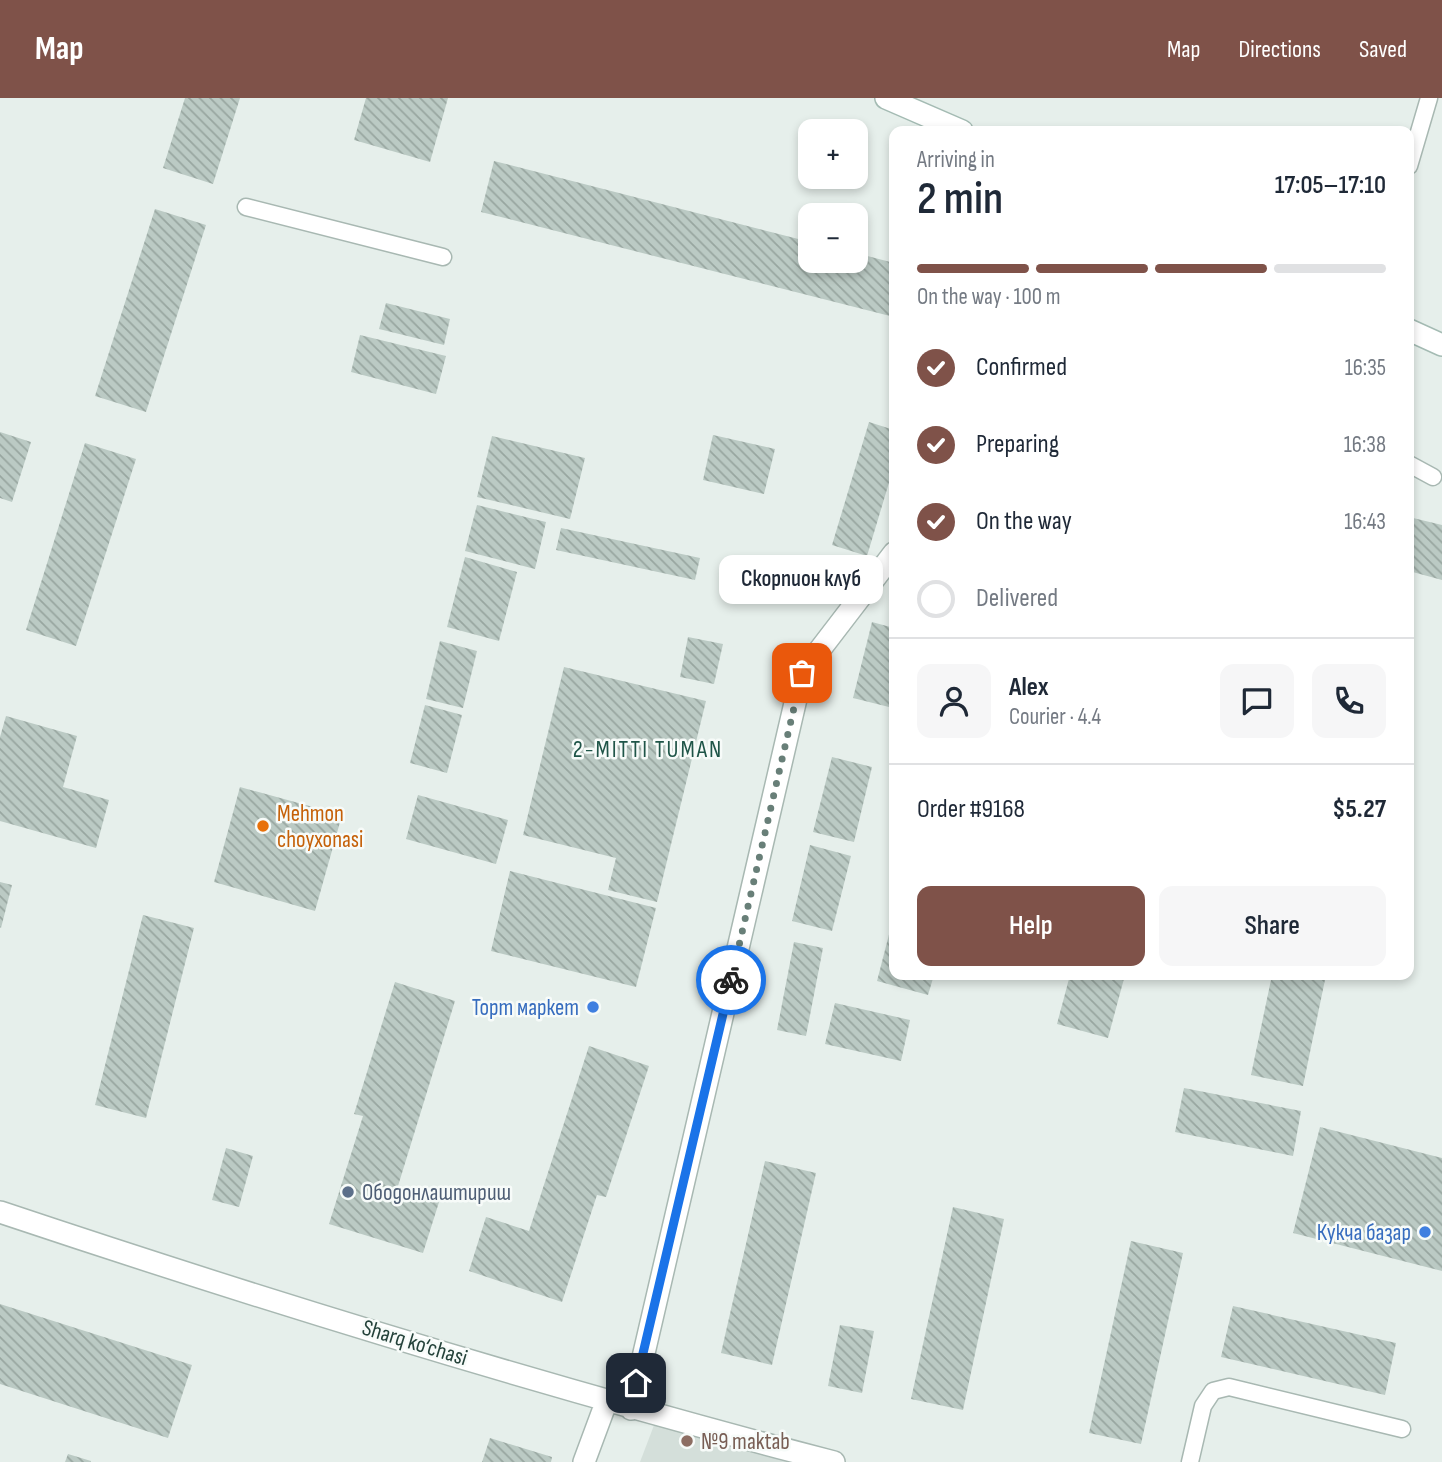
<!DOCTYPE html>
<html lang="en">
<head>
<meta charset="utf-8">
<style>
  body { margin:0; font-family:"Sofia Sans Condensed",sans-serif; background:#f6f6f7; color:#1f2937; height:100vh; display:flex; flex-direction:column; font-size:26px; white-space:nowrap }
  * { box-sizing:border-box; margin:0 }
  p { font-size:23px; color:#747a83 }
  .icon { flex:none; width:38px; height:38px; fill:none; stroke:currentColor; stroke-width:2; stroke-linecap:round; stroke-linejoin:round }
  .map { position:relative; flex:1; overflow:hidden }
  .details { position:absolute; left:889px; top:28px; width:525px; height:854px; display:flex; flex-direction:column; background:#fff; border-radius:14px; box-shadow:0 4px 10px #0003 }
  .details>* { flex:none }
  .buttons { position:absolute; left:798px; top:21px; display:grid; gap:14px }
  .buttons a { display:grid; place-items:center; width:70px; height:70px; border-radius:14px; background:#fff; box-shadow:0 4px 10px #0003; font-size:35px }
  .pin { position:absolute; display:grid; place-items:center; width:60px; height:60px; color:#fff; margin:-30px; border-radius:14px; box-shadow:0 4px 10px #0006 }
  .courier { position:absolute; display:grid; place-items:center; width:70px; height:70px; margin:-35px; border:5px solid #1a73e8; border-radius:50%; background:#fff; color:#222; box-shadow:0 2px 9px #0007 }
  .bubble { position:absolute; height:49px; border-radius:14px; background:#fff; box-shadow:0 4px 10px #0003; font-size:23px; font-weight:600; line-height:49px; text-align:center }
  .summary em { font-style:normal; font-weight:600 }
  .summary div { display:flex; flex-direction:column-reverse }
  .summary { display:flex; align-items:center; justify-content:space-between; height:119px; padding:0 28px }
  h1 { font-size:46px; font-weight:600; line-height:52px }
  .bar { display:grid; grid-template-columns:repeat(4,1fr); gap:10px 7px; align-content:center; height:84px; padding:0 28px }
  .bar i { height:9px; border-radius:5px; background:#e0e1e3 }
  .bar .on { background:#7f5249 }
  .bar p { grid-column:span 4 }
  .line { display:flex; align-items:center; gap:18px; padding:0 28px; border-top:2px solid #e0e1e3 }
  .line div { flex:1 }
  .round { display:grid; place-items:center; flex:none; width:74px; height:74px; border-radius:14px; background:#f6f6f7 }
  ol { padding:0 28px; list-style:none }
  li { display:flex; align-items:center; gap:21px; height:77px }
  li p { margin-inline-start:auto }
  li .icon { padding:7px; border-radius:50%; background:#7f5249; color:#fff; stroke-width:4 }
  li:last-child { color:#747a83 }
  li i { width:38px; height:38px; border:4px solid #e0e1e3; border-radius:50% }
  .action { display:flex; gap:14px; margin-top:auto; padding:14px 28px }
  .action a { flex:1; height:80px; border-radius:14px; background:#7f5249; color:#fff; font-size:28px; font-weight:600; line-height:80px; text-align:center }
  .action a+a { background:#f6f6f7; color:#1f2937 }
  header { display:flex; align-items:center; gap:42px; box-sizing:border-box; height:98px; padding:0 35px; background:#7f5249; color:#fff }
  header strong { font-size:33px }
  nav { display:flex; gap:38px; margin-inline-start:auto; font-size:24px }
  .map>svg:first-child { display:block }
  .built { fill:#d4dfda }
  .building { fill:url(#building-back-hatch) }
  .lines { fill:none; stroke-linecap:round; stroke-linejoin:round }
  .service-casing { stroke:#a8b8b2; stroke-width:19 }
  .minor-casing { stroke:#a8b8b2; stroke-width:24 }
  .secondary-casing { stroke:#a4bbb3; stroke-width:24 }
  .service { stroke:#fff; stroke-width:16 }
  .minor { stroke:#fff; stroke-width:21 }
  .secondary { stroke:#fff; stroke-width:21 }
  .done { stroke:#687f78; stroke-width:7; stroke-dasharray:0 12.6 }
  .route { stroke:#1a73e8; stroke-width:9 }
  .food-dot { fill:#e8710a; stroke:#f7fbf9; stroke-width:2.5 }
  .shop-dot { fill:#3f7fe0; stroke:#f7fbf9; stroke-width:2.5 }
  .service-dot { fill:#5c6f8a; stroke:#f7fbf9; stroke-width:2.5 }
  .education-dot { fill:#8d6e63; stroke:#f7fbf9; stroke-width:2.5 }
  .labels { text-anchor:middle; stroke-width:5; stroke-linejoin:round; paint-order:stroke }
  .food-label { font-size:23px; fill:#c56008; stroke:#f7fbf9; text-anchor:start }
  .shop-label { font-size:23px; fill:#366cbe; stroke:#f7fbf9; text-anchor:end }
  .service-label { font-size:23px; fill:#4e5e75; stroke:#f7fbf9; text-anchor:start }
  .street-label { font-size:23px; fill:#24423a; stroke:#f7fbf9 }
  .education-label { font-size:23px; fill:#785e54; stroke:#f7fbf9; text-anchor:start }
  .neighbourhood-label { font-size:24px; letter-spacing:2px; fill:#1f5548; stroke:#f7fbf9 }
</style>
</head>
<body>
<header>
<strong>Map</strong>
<nav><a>Map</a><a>Directions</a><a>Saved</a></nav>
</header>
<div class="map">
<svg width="1442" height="1364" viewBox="0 0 1442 1364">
  <defs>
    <pattern id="building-back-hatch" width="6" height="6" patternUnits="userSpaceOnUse" patternTransform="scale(1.75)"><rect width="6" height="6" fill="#bbcac4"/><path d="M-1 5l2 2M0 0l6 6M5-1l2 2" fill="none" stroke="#98a6a0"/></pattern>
  </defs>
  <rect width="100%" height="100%" fill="#e6efeb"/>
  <path class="built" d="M 656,1322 L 795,1364 L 640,1364 Z"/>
  <path class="building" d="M 185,0 L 240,0 L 213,86 L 163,70 Z
    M 366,0 L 448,0 L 430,64 L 354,42 Z
    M 494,63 L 810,144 L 810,163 L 856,163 L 856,155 L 894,165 L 894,219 L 481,114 Z
    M 155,111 L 206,127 L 146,314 L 95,298 Z
    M 386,205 L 450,221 L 444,247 L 379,231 Z
    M 360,237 L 446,258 L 436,296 L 351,274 Z
    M 869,324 L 894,332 L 894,368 L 867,458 L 832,447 Z
    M 0,334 L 31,344 L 12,404 L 0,400 Z
    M 713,337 L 775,351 L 764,396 L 703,382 Z
    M 492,338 L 585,360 L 570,421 L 477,399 Z
    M 85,345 L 136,361 L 76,548 L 26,532 Z
    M 477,407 L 546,424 L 535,471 L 465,453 Z
    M 1409,419 L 1442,427 L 1442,482 L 1409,473 Z
    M 561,430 L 700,460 L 695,482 L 556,452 Z
    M 465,459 L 517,474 L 499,543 L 447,529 Z
    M 872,524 L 894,530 L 893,610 L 853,600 Z
    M 688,539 L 723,546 L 714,586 L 680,579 Z
    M 440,543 L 477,553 L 463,610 L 426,601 Z
    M 564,569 L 706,603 L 657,804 L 608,792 L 616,760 L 523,737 Z
    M 425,607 L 462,617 L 447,675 L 410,665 Z
    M 6,618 L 77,638 L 63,689 L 109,702 L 96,750 L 0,723 L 0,639 Z
    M 832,659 L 872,669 L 854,744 L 813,734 Z
    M 240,689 L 342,717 L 315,813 L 214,784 Z
    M 418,697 L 508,722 L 496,766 L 406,741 Z
    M 810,747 L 851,758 L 832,833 L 792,823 Z
    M 510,773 L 656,810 L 636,889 L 491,853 Z
    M 0,784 L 12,787 L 1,830 L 0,829 Z
    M 143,817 L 194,830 L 146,1020 L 95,1007 Z
    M 893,821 L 894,877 L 934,877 L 928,897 L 877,883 Z
    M 794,844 L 823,850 L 806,938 L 777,932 Z
    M 1070,877 L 1125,877 L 1108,940 L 1057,926 Z
    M 1272,877 L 1326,877 L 1303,988 L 1251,977 Z
    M 395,884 L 455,903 L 398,1088 L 440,1101 L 423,1155 L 329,1126 L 363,1018 L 354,1016 Z
    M 835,905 L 910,922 L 901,963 L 825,946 Z
    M 589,948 L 649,968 L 606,1099 L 597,1097 L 562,1204 L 469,1173 L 486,1119 L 529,1133 Z
    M 1184,990 L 1301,1013 L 1293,1058 L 1175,1034 Z
    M 1320,1029 L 1442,1060 L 1442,1173 L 1293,1135 Z
    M 226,1050 L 253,1058 L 239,1109 L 212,1102 Z
    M 765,1063 L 816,1075 L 772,1267 L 721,1255 Z
    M 953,1109 L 1004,1121 L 963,1312 L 911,1301 Z
    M 1131,1143 L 1183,1155 L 1141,1346 L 1089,1335 Z
    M 0,1206 L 192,1267 L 168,1340 L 0,1286 Z
    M 1233,1208 L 1396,1245 L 1385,1297 L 1221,1259 Z
    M 840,1227 L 874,1233 L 862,1295 L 828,1288 Z
    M 490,1340 L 552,1359 L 551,1364 L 482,1364 Z
    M 68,1356 L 91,1363 L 91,1364 L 65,1364 Z"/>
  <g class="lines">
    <g class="service-casing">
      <path id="service" d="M 1409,68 L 1429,0
        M 246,109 L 443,159
        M 1409,366 L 1433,379
        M 1190,1364 L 1203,1308 L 1213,1293 L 1229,1289 L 1402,1331"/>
    </g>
    <g class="minor-casing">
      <path id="minor" d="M 0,1114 C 275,1206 553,1291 834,1364
        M 631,1311 L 802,575 L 894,455
        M 584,1364 L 607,1302"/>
    </g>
    <g class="secondary-casing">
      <path id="secondary" d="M 886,0 L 962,33
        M 1409,232 L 1442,247"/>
    </g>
    <use href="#service" class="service"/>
    <use href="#minor" class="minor"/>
    <use href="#secondary" class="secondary"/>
  </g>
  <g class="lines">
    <path class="done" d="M 731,882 L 802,575"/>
    <path class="route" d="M 636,1285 L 731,882"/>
  </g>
  <circle class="food-dot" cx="263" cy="728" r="7"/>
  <g class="shop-dot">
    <circle cx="593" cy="909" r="7"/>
    <circle cx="1425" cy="1134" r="7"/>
  </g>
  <circle class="service-dot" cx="348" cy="1094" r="7"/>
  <circle class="education-dot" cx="687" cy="1343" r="7"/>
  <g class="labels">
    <g class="food-label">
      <text x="277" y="723">Mehmon<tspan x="277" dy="26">choyxonasi</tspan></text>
    </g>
    <g class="shop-label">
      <text x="579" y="917">Торт маркет</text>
      <text x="1411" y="1142">Кукча базар</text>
    </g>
    <g class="service-label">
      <text x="362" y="1102">Ободонлаштириш</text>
    </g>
    <g class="street-label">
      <text transform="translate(415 1244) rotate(17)" y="8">Sharq ko‘chasi</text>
    </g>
    <g class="education-label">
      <text x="701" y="1351">№9 maktab</text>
    </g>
    <g class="neighbourhood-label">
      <text x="648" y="659">2-MITTI TUMAN</text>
    </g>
  </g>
</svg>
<div class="buttons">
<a>+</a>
<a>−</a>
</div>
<div class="pin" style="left:802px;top:575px;background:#ea580c"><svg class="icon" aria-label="bag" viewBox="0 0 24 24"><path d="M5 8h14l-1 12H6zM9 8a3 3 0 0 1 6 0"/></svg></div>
<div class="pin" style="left:636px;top:1285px;background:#1f2937"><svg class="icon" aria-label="home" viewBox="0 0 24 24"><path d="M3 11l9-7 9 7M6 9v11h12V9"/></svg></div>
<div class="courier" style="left:731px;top:882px"><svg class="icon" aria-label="bike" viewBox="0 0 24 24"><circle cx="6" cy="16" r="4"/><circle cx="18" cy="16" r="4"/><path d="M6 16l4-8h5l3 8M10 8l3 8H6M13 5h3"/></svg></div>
<div class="bubble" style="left:719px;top:457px;width:164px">Скорпион клуб</div>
<section class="details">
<div class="summary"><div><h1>2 min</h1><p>Arriving in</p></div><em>17:05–17:10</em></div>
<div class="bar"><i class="on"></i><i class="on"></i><i class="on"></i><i></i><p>On the way · 100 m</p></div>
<ol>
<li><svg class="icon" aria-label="check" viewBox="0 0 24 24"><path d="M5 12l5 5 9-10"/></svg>Confirmed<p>16:35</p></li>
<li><svg class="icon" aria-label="check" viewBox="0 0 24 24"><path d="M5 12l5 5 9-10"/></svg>Preparing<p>16:38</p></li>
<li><svg class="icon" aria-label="check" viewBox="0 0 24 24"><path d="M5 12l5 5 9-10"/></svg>On the way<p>16:43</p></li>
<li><i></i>Delivered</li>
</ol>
<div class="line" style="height:126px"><a class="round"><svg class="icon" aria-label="person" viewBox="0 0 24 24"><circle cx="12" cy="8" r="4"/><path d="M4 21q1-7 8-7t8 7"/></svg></a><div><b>Alex</b><p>Courier · 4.4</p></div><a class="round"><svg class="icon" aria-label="chat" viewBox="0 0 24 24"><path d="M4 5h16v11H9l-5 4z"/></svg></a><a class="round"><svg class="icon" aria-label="phone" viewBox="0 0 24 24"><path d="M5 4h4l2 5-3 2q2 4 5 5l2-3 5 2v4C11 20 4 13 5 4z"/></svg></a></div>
<div class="line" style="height:91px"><div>Order #9168</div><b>$5.27</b></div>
<div class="action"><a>Help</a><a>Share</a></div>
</section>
</div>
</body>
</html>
